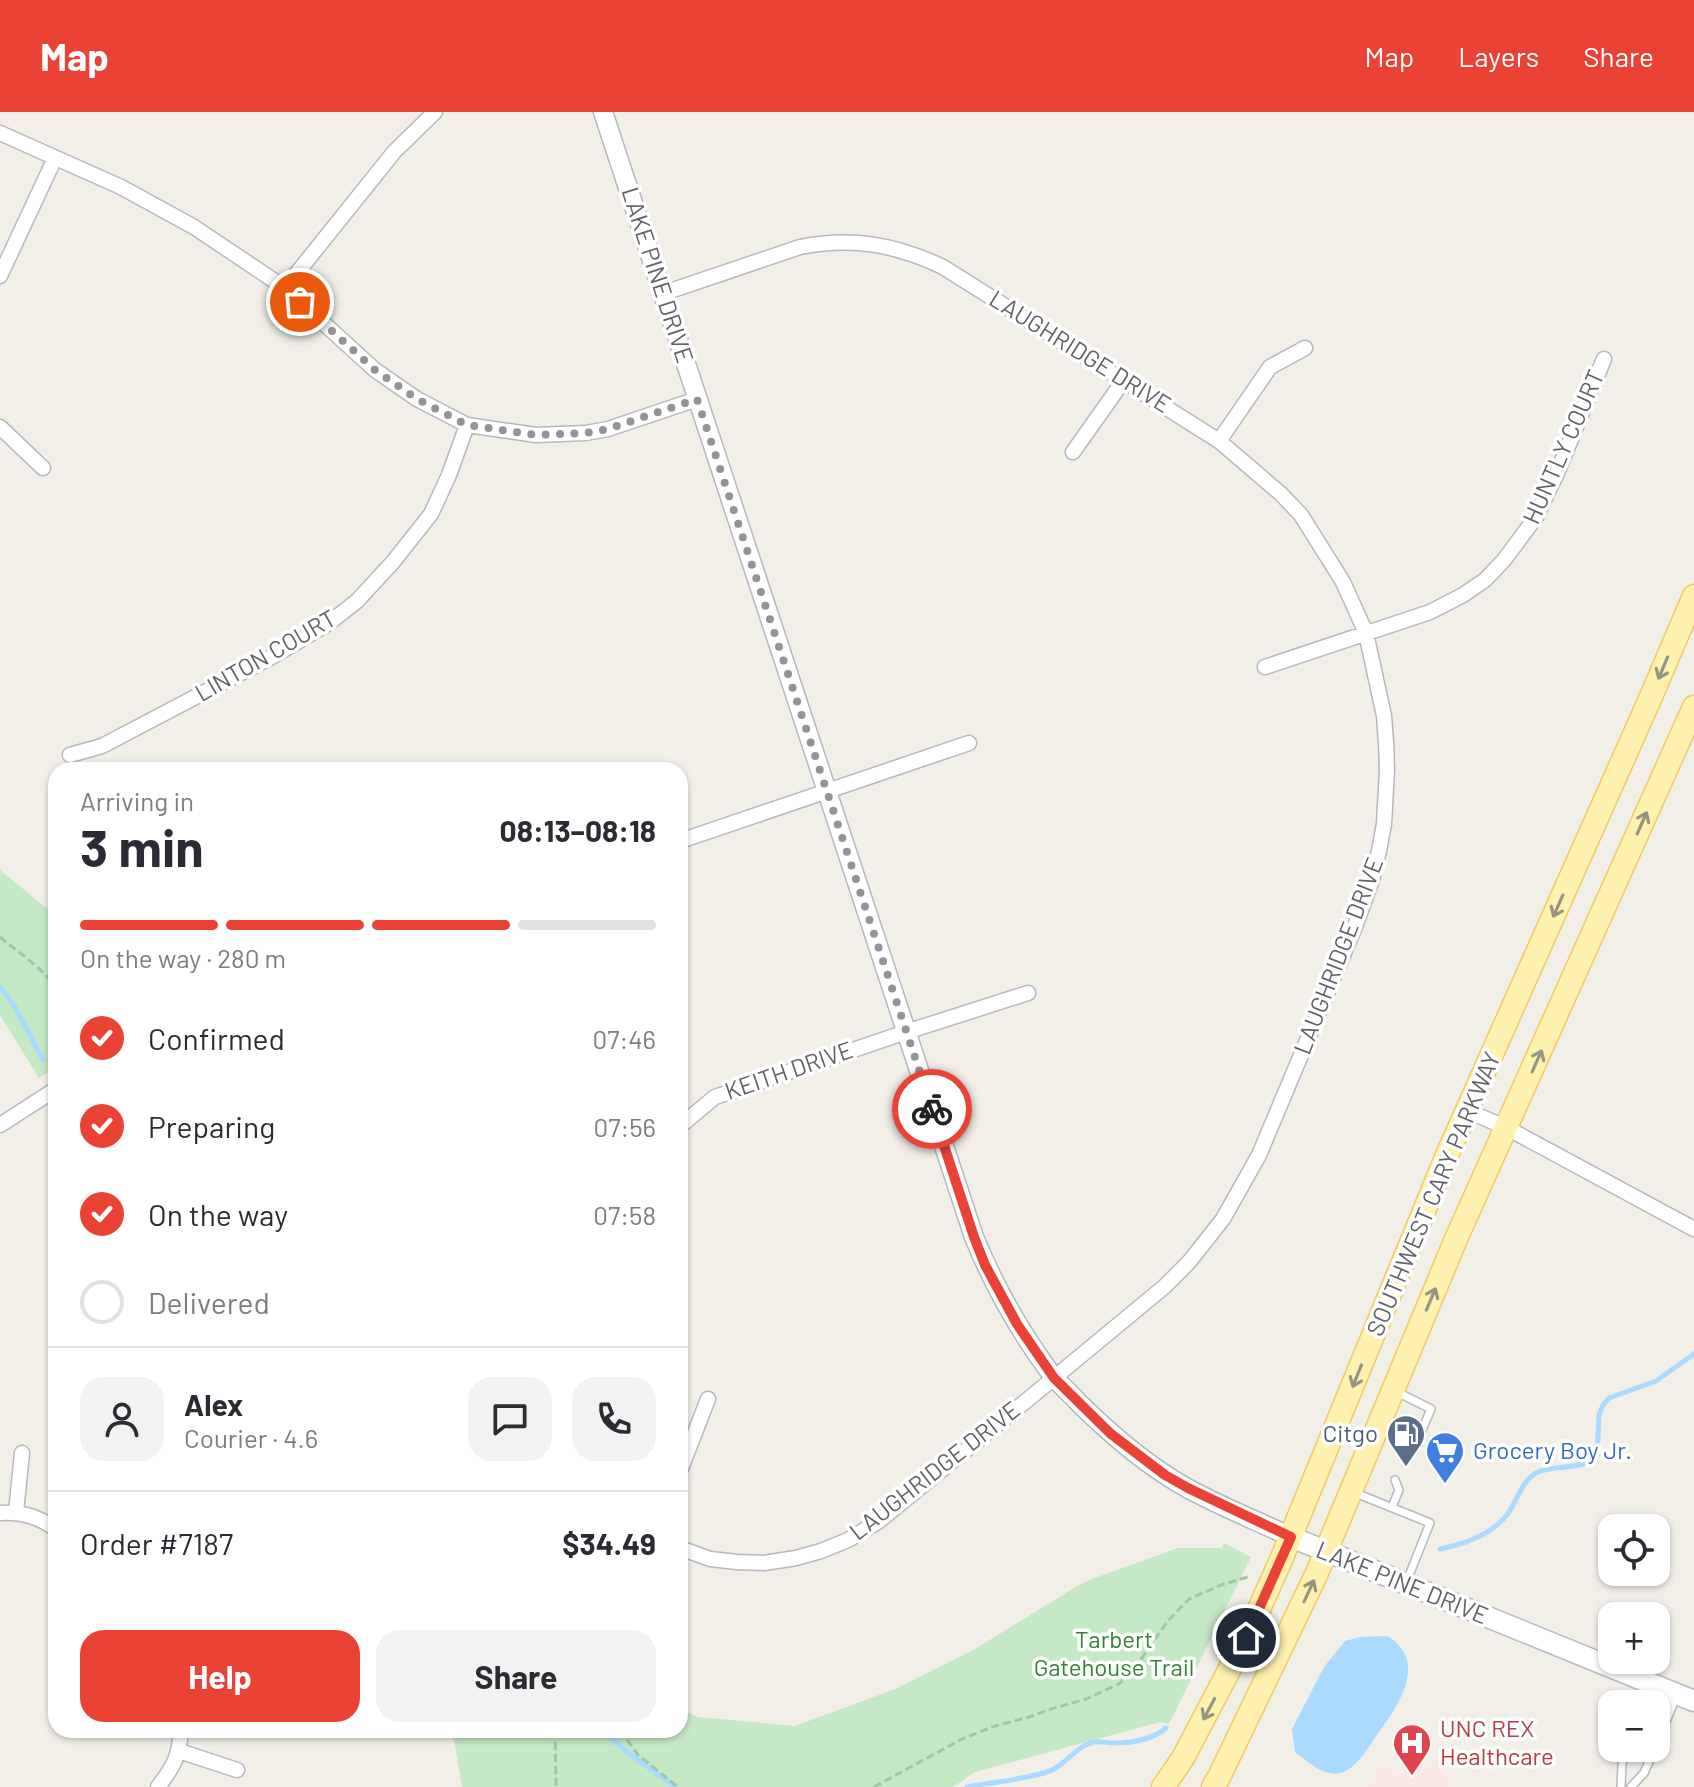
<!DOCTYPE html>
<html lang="en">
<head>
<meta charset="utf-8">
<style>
  body { margin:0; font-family:Barlow,sans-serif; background:#f2f2f3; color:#2b2b33; height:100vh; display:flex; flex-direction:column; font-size:30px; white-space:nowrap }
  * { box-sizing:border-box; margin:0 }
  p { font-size:26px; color:#7c7c81 }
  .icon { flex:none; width:44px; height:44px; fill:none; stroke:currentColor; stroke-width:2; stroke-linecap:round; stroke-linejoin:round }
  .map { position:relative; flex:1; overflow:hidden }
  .sheet { position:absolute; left:48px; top:650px; width:640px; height:976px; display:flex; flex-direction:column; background:#fff; border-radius:24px; box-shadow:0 2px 6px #0004 }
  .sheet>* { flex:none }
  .controls { position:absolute; left:1598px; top:1402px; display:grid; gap:16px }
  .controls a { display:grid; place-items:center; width:72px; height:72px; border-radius:16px; background:#fff; box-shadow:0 2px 6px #0004; font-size:40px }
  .pin { position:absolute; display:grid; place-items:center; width:68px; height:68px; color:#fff; margin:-34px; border:4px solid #fff; border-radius:50%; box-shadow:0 2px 8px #0007 }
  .courier { position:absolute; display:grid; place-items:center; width:80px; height:80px; margin:-40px; border:6px solid #ea4335; border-radius:50%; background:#fff; color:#222; box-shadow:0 2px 10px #0007 }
  .overview em { font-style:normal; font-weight:700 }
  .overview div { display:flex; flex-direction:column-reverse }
  .overview { display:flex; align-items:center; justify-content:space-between; height:136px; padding:0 32px }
  h1 { font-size:52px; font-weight:700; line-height:60px }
  .bar { display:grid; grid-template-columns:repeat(4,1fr); gap:12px 8px; align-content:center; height:96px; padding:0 32px }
  .bar i { height:10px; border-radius:6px; background:#e1e1e2 }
  .bar .selected { background:#ea4335 }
  .bar p { grid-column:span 4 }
  .line { display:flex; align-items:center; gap:20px; padding:0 32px; border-top:2px solid #e1e1e2 }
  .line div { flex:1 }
  .round { display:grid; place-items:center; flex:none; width:84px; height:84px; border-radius:24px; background:#f2f2f3 }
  ol { padding:0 32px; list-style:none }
  li { display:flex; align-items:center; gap:24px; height:88px }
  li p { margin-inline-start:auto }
  li .icon { padding:8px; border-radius:50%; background:#ea4335; color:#fff; stroke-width:4 }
  li:last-child { color:#7c7c81 }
  li i { width:44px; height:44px; border:4px solid #e1e1e2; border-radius:50% }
  .primary-button { display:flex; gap:16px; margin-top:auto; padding:16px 32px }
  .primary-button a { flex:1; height:92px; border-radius:24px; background:#ea4335; color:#fff; font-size:32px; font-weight:700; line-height:92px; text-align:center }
  .primary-button a+a { background:#f2f2f3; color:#2b2b33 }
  header { display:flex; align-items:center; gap:48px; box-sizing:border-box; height:112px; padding:0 40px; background:#ea4335; color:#fff }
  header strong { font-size:38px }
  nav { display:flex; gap:44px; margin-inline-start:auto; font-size:28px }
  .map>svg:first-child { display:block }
  .medical { fill:#fce8e6 }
  .green { fill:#c5e8c5 }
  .water { fill:#aadaff }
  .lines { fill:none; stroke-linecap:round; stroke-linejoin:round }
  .stream { stroke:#aadaff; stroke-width:5 }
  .service-casing { stroke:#b5b8bc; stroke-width:10 }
  .minor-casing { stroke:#b5b8bc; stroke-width:17 }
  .tertiary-casing { stroke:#b5b8bc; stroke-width:21 }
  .secondary-casing { stroke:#b6babf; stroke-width:23 }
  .primary-casing { stroke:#f2c960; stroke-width:25 }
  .path { stroke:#9cc7a9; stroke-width:3; stroke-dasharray:8 4; stroke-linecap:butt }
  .service { stroke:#fff; stroke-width:7 }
  .minor { stroke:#fff; stroke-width:14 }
  .tertiary { stroke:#fff; stroke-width:18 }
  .secondary { stroke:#fff; stroke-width:20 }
  .primary { stroke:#fff2af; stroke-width:22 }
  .oneway { stroke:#979581 }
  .done { stroke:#929495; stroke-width:8; stroke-dasharray:0 14.4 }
  .route { stroke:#ea4335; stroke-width:10 }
  .labels { text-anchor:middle; stroke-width:7; stroke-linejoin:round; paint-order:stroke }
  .street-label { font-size:24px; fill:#5f6368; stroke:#fff }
  .service-label { font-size:24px; fill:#4e5e75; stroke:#fff; text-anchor:end }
  .shop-label { font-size:24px; fill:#366cbe; stroke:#fff; text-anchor:start }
  .park-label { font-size:24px; fill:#348238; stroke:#fff }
  .health-label { font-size:24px; fill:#be3a42; stroke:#fff; text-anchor:start }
</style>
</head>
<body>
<header>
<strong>Map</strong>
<nav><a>Map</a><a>Layers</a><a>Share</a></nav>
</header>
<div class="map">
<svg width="1694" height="1675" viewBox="0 0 1694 1675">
  <rect width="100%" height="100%" fill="#f1efe8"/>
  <path class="medical" d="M 1443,1647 L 1451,1675 L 1360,1675 L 1374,1671 L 1379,1652 L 1397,1660 Z"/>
  <path class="green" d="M 0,758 L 56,804 L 56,956 L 39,966 L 0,903 Z
    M 1224,1431 L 1251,1445 L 1169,1612 L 1160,1610 L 975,1660 L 953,1675 L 462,1675 L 454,1628 L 441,1618 L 680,1618 L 680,1597 L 698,1605 L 795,1614 L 895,1577 L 975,1537 L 1079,1473 L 1092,1467 L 1178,1436 L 1222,1436 Z"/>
  <path class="water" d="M 1387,1524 C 1431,1550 1396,1597 1375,1626 C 1366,1639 1356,1657 1340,1661 C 1324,1665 1307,1649 1295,1640 L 1292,1617 L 1324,1555 L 1345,1529 L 1360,1525 Z"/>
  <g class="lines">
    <path class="stream" d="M 0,875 L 15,895 L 43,948
      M 1440,1437 C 1465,1432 1494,1422 1509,1400 C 1518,1386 1523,1367 1538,1360 C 1557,1352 1582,1359 1597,1344 L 1599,1303 L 1603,1293 L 1609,1286 L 1656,1269 L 1694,1242
      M 602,1618 L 632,1644 L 676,1675
      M 967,1675 C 993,1670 1022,1668 1047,1660 C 1065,1655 1075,1634 1094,1630 C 1100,1629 1107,1631 1113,1631 C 1131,1631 1152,1628 1166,1616"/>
    <g class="service-casing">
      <path id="service" d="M 1395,1279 L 1431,1297 L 1415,1334 L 1407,1340
        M 1353,1380 L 1430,1411 L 1406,1471
        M 1392,1395 L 1399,1378 L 1395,1368
        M 1646,1592 L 1653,1575
        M 1656,1633 L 1677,1583
        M 1621,1675 L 1622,1652 L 1628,1636
        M 1631,1675 L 1644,1661 L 1655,1636"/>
    </g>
    <g class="minor-casing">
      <path id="minor" d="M 0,21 L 121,75 L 194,115 L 285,176 L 375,258 L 417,287 L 467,313 L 536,323 L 586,321 L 608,317 L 697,287
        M 0,164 L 55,46
        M 285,176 L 394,40 L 435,0
        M 664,181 L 800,135 C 852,125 895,132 943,155 L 1219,329 L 1281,382 L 1301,403 L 1343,470 L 1366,521 L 1384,604 L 1386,630 L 1387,658 L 1384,712 L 1379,739 L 1372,768 L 1354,817 L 1259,1043 L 1223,1107 L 1189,1150 L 1164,1175 L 1037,1280 L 879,1409 L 848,1428 L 821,1439 L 796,1446 L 764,1451 L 737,1450 L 710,1447 L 680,1436
        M 0,315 L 43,356
        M 1219,329 L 1270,255 L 1305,236
        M 1073,340 L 1124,268
        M 1265,555 L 1430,500 L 1463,483 L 1485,468 L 1504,448 L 1536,405 L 1557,361 L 1604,247
        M 70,643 L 102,634 L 277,542 L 329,511 L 357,489 L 393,450 L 431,402 L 449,363 L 467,313
        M 680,729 L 969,631
        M 1468,999 L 1507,1016 L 1694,1117
        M 0,1013 L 56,977
        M 680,1014 L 715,985 L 906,920 L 1028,881
        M 680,1359 L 708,1287
        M 16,1400 L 22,1341
        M 0,1401 C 22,1399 38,1405 56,1417
        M 179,1639 L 237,1658
        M 158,1675 C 174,1654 179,1645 181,1618"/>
    </g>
    <g class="tertiary-casing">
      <path id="tertiary" d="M 603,0 L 974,1125 C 994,1174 1020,1220 1052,1263 C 1059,1272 1069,1280 1077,1289 C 1110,1322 1146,1353 1187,1376 C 1220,1394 1257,1409 1291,1425"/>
    </g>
    <g class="secondary-casing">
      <path id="secondary" d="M 1291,1425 L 1694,1589"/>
    </g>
    <g class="primary-casing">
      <path id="primary" d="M 1163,1675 L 1183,1646 L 1246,1526 L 1281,1448 L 1447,1043 L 1650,587 L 1694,484
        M 1213,1675 L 1220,1663 L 1316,1463 L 1456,1127 L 1694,595"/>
    </g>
    <path class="path" d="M 0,825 C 19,841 41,855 56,875
      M 555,1618 L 556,1675
      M 620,1618 L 638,1643 L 678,1675
      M 874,1675 L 962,1627 L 992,1615 L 1029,1605 L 1051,1597 L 1086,1587 L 1119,1572 L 1137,1553 L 1167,1510 L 1189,1487 L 1221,1473 L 1251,1464"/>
    <use href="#service" class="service"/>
    <use href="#minor" class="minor"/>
    <use href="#tertiary" class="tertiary"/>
    <use href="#secondary" class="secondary"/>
    <use href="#primary" class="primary"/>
  </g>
  <defs><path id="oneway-shaft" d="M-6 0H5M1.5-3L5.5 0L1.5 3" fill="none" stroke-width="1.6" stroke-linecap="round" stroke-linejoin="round" transform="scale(2)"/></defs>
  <g class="oneway">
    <use href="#oneway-shaft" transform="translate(1663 556) rotate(113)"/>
    <use href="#oneway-shaft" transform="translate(1642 711) rotate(-66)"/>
    <use href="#oneway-shaft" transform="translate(1558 794) rotate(114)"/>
    <use href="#oneway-shaft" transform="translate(1537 949) rotate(-66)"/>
    <use href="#oneway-shaft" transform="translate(1431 1187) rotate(-67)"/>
    <use href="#oneway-shaft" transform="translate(1357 1264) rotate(112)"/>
    <use href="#oneway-shaft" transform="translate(1309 1479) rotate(-65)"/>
    <use href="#oneway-shaft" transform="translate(1209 1597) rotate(118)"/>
  </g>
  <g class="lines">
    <path class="done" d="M 300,190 L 375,258 L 417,287 L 467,313 L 536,323 L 586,321 L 608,317 L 697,287 L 932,997"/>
    <path class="route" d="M 932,997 L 974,1125 L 985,1153 L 1017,1212 L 1054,1266 L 1111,1322 L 1165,1363 L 1188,1376 L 1291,1425 L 1246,1526"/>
  </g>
  <defs>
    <g id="fuel-pin" transform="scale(2)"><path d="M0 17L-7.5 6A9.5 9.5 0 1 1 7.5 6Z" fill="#5c6f8a" stroke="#fff"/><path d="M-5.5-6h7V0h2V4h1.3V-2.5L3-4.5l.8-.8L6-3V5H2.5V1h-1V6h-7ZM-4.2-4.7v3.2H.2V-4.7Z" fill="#fff"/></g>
    <g id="supermarket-pin" transform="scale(2)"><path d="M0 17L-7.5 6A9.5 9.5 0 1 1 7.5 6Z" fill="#3f7fe0" stroke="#fff"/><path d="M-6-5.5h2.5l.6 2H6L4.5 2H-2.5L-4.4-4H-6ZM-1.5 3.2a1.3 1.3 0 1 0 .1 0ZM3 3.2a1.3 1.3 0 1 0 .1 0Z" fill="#fff"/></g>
    <g id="hospital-pin" transform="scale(2)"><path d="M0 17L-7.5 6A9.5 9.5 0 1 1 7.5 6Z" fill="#e0444e" stroke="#fff"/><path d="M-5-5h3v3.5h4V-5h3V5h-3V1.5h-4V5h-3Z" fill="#fff"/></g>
  </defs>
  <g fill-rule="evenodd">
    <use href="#fuel-pin" x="1406" y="1322"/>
    <use href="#supermarket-pin" x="1445" y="1339"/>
    <use href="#hospital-pin" x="1412" y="1631"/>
  </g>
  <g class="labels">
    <g class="street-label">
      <text transform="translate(657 163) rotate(72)" y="8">LAKE PINE DRIVE</text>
      <text transform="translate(1080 240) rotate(32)" y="8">LAUGHRIDGE DRIVE</text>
      <text transform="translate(1564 335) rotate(-66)" y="8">HUNTLY COURT</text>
      <text transform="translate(266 544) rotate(-30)" y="8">LINTON COURT</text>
      <text transform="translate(1339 844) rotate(-69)" y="8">LAUGHRIDGE DRIVE</text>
      <text transform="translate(789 959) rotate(-19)" y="8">KEITH DRIVE</text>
      <text transform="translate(1434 1082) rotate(-67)" y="8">SOUTHWEST CARY PARKWAY</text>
      <text transform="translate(935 1359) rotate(-38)" y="8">LAUGHRIDGE DRIVE</text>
      <text transform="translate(1402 1471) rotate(22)" y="8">LAKE PINE DRIVE</text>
    </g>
    <g class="service-label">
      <text x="1378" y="1330">Citgo</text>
    </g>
    <g class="shop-label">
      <text x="1473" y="1347">Grocery Boy Jr.</text>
    </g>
    <g class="park-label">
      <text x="1114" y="1536">Tarbert<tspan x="1114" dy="28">Gatehouse Trail</tspan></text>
    </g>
    <g class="health-label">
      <text x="1440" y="1625">UNC REX<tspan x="1440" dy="28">Healthcare</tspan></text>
    </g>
  </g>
</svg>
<div class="controls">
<a><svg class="icon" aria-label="locate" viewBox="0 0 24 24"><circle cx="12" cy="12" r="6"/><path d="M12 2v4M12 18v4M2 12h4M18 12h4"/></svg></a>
<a>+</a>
<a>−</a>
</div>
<div class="pin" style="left:300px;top:190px;background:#ea580c"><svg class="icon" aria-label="bag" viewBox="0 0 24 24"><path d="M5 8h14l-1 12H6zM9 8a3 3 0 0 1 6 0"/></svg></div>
<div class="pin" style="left:1246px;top:1526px;background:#1f2937"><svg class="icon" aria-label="home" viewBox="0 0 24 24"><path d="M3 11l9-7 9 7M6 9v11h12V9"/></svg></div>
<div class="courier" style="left:932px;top:997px"><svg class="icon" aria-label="bike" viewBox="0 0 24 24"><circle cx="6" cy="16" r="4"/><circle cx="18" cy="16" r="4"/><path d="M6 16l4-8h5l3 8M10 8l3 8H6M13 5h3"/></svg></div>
<section class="sheet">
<div class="overview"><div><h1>3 min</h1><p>Arriving in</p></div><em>08:13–08:18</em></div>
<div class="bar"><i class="selected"></i><i class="selected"></i><i class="selected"></i><i></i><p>On the way · 280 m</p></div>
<ol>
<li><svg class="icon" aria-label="check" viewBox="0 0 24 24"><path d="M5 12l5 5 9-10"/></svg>Confirmed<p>07:46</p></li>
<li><svg class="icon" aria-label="check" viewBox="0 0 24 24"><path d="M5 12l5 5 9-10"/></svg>Preparing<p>07:56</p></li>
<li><svg class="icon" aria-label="check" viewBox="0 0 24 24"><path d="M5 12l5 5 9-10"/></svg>On the way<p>07:58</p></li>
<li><i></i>Delivered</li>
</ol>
<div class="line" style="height:144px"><a class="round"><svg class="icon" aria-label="person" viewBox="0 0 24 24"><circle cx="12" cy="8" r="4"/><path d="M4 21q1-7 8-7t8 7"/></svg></a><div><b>Alex</b><p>Courier · 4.6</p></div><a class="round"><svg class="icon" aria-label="chat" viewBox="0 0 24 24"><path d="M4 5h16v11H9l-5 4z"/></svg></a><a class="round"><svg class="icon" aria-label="phone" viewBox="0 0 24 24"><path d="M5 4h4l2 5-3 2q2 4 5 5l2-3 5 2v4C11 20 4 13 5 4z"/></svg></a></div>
<div class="line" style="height:104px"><div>Order #7187</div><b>$34.49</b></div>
<div class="primary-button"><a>Help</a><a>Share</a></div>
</section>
</div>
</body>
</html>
